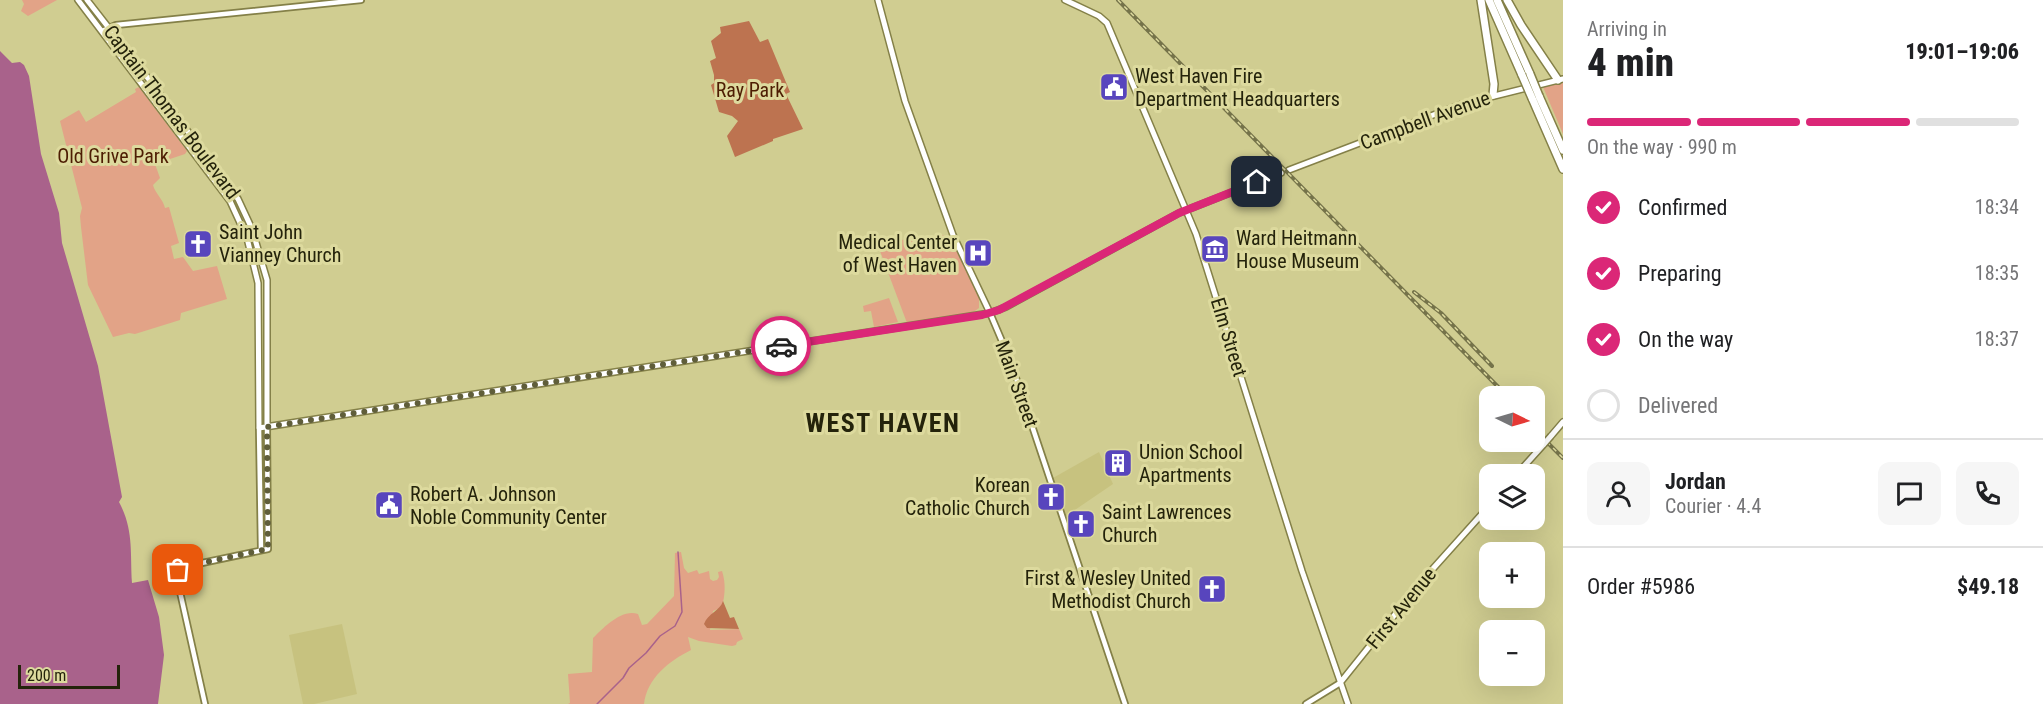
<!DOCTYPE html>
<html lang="en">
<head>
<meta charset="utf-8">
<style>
  body { margin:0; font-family:"Roboto Condensed",sans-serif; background:#f6f6f6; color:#202124; height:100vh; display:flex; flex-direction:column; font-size:22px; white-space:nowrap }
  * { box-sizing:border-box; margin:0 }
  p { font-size:20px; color:#757577 }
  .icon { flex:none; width:33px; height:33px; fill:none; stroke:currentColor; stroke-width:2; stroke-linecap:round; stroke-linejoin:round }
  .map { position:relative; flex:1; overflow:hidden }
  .drawer { display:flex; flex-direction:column; background:#fff; width:480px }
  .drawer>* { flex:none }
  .needle { width:39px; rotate:95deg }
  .fabs { position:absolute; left:1479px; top:386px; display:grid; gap:12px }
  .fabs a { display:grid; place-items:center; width:66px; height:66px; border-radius:12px; background:#fff; box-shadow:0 6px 24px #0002; font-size:30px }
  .scale { position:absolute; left:18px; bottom:15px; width:102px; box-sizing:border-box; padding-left:6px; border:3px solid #24230b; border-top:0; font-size:16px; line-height:21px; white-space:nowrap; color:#24230b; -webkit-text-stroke:4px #ddda9e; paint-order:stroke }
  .pin { position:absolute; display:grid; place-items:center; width:51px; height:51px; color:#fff; margin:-26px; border-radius:12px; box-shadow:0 3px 9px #0006 }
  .courier { position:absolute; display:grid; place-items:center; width:60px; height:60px; margin:-30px; border:4px solid #db2777; border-radius:50%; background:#fff; color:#222; box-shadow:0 2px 8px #0007 }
  .head em { font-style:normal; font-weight:800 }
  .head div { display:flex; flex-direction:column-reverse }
  .head { display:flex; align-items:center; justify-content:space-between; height:102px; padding:0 24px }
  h1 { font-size:39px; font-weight:800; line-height:45px }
  .bar { display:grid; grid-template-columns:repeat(4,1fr); gap:9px 6px; align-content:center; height:72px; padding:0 24px }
  .bar i { height:8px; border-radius:4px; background:#e0e0e0 }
  .bar .on { background:#db2777 }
  .bar p { grid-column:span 4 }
  .line { display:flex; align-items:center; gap:15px; padding:0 24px; border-top:2px solid #e0e0e0 }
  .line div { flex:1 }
  .round { display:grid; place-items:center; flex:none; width:63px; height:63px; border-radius:12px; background:#f6f6f6 }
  ol { padding:0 24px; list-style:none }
  li { display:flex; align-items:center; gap:18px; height:66px }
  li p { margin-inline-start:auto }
  li .icon { padding:6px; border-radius:50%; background:#db2777; color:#fff; stroke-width:4 }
  li:last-child { color:#757577 }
  li i { width:33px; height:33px; border:3px solid #e0e0e0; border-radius:50% }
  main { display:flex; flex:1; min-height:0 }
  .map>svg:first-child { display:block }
  .built { fill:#c7c27f }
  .green { fill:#e2a387 }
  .forest { fill:#bd7350 }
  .water { fill:#a9628b }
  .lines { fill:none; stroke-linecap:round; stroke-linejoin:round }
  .stream { stroke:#a9628b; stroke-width:1.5 }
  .tertiary-casing { stroke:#848048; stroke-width:8 }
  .secondary-casing { stroke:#848048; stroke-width:8 }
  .motorway-casing { stroke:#848048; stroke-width:10 }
  .tertiary { stroke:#fff; stroke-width:4.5 }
  .secondary { stroke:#fff; stroke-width:5 }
  .motorway { stroke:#fff; stroke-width:7 }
  .rail-casing { stroke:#75734a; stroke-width:4 }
  .rail { stroke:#ddda9e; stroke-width:1.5; stroke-dasharray:4.5; stroke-linecap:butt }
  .secondary-bridge-casing { stroke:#848048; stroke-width:8; stroke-linecap:butt }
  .motorway-bridge-casing { stroke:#848048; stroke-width:10; stroke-linecap:butt }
  .secondary-bridge { stroke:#fff; stroke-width:5 }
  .motorway-bridge { stroke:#fff; stroke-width:7 }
  .done { stroke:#605e3a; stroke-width:6; stroke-dasharray:0 10.8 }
  .route { stroke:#db2777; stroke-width:8 }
  .labels { text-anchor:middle; stroke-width:6; stroke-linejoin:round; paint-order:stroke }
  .poi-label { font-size:20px; fill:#24230b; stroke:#ddda9e; text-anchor:start }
  .park-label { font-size:20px; fill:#4d1d03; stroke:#ddda9e }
  .street-label { font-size:20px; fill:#24230b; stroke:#ddda9e }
  .district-label { font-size:26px; font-weight:bold; letter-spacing:1.5px; fill:#24230b; stroke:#ddda9e }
</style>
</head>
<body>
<main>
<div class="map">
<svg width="1563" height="704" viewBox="0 0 1563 704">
  <rect width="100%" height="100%" fill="#d0cd91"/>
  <path class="built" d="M 1099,452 L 1113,484 L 1066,516 L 1053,478 Z
    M 342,624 L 357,694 L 314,704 L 303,704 L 289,635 Z"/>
  <path class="green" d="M 22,0 L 57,0 L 28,16 L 21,11 L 24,4 Z
    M 1563,83 L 1563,134 L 1543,87 Z
    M 139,87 L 187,151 L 185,154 L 155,164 L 160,178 L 153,185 C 155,193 163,199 165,208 L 169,207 L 179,243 L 171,246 L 174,259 L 183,257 L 193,271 L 217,266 L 227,299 L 181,313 L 180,320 L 135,334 L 129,333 L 113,337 L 88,285 L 81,227 L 80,216 L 82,208 L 60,121 L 79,110 L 86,122 L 136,92 L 135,89 Z
    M 942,235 L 951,239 L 979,298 L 979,308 L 972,313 L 907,323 L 877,243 Z
    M 889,298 L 898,322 L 874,327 L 871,311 L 864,312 L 863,306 Z
    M 681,552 L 684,568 L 688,573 L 697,570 L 699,574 L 709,571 L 710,579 L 713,581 L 717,580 L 719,577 L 718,572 L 722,571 C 726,583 725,595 722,607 L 713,611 L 710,630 L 739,629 L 743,639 L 737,642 L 736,645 L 732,646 L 699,641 L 688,637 L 691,650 C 669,661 647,678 644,704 L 568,704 L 570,703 L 568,674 L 592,672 L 593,638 C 603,628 622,608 638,614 L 642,625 L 647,624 L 674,596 L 675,553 Z"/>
  <path class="forest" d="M 749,21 L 760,42 L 768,39 L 790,92 L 786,94 L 803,129 L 773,139 L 773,141 L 735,157 L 727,136 L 738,121 L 732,116 L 719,112 L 711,85 L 714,83 L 714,75 L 710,61 L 716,58 L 711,41 L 721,33 L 720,27 Z
    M 723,601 L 730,618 L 734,617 L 739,629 L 707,628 L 704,624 C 708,613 720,611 723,601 Z"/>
  <path class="water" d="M 0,51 L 12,63 L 20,62 L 24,65 L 29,76 L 41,154 L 59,213 L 62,243 L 98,366 L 122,497 L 119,502 C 134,530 130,553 132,583 L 148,580 L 159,617 L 164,655 L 158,704 L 0,704 Z"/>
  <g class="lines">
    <path class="stream" d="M 597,704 L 623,678 L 629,668 L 646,653 L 660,636 L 675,626 L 682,612 L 678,552"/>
    <g class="tertiary-casing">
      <path id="tertiary" d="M 102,31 L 116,25 L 361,0
        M 990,313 L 1010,360 L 1125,704
        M 259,428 L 261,550
        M 205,704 L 176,574 L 179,569 L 183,567 L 268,549 L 267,427
        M 1306,704 L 1340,683"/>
    </g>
    <g class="secondary-casing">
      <path id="secondary" d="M 78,0 L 230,201 L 247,238 L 258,283 L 259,428 L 990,313 L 1006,307 L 1179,213 L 1281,173
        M 87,0 L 154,86 L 238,199 L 252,229 L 267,280 L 267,427
        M 878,0 L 905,101 L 953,235 L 990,313
        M 1065,0 L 1099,16 L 1107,23 L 1196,234 L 1302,571 L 1348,704
        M 1289,170 L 1462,104 L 1563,79
        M 1551,436 L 1563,422
        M 1517,474 L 1544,444
        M 1340,683 L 1421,582 L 1490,505"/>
    </g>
    <g class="motorway-casing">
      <path id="motorway" d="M 1481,0 L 1494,84 L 1493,95
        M 1489,0 L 1522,75
        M 1497,0 L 1530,74
        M 1507,0 L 1521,25 L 1558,80
        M 1539,96 L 1563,150
        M 1532,98 L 1563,169"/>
    </g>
    <use href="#tertiary" class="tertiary"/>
    <use href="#secondary" class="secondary"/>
    <use href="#motorway" class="motorway"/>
    <g class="rail-casing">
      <path id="rail" d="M 1118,0 L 1507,396
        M 1414,292 L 1441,313 L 1492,366
        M 1534,429 L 1563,458"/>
    </g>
    <use href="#rail" class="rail"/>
    <g class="secondary-bridge-casing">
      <path id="secondary-bridge" d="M 1544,444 L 1551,436"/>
    </g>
    <g class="motorway-bridge-casing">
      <path id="motorway-bridge" d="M 1530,74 L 1539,96
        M 1522,75 L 1532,98"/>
    </g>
    <use href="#secondary-bridge" class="secondary-bridge"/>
    <use href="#motorway-bridge" class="motorway-bridge"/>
  </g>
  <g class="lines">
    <path class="done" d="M 178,570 L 183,567 L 268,549 L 267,427 L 781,346"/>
    <path class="route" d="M 781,346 L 982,315 L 999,310 L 1179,213 L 1257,182"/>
  </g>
  <defs>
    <g id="civic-square" transform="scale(1.5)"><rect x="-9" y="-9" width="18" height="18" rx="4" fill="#5845bd" stroke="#ddda9e"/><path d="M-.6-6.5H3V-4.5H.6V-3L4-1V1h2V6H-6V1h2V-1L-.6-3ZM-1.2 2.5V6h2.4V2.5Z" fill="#fff"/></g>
    <g id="church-square" transform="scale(1.5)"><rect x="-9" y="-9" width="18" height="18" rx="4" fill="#5845bd" stroke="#ddda9e"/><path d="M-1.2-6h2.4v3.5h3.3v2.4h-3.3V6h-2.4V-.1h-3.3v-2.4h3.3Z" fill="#fff"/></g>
    <g id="museum-square" transform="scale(1.5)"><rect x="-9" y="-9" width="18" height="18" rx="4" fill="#5845bd" stroke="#ddda9e"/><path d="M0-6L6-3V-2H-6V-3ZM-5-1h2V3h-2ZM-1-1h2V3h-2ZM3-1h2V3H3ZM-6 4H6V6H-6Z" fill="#fff"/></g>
    <g id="hospital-square" transform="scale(1.5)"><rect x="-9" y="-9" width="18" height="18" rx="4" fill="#5845bd" stroke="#ddda9e"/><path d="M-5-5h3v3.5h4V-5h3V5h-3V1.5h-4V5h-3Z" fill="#fff"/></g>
    <g id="building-square" transform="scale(1.5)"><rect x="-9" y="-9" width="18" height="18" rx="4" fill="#5845bd" stroke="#ddda9e"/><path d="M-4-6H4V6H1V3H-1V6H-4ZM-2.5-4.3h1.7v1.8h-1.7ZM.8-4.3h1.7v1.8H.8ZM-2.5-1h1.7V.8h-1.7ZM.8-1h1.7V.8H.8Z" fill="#fff"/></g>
  </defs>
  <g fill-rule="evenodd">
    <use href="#civic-square" x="1114" y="87"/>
    <use href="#church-square" x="198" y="244"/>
    <use href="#museum-square" x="1215" y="249"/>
    <use href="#hospital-square" x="978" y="253"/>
    <use href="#building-square" x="1118" y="463"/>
    <use href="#church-square" x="1051" y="497"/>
    <use href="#civic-square" x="389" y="505"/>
    <use href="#church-square" x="1081" y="524"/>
    <use href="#church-square" x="1212" y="589"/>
  </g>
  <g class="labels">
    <g class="poi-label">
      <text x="1135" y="83">West Haven Fire<tspan x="1135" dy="23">Department Headquarters</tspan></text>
      <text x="219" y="239">Saint John<tspan x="219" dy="23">Vianney Church</tspan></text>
      <text x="1236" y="245">Ward Heitmann<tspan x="1236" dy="23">House Museum</tspan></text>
      <text x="957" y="249" text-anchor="end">Medical Center<tspan x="957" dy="23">of West Haven</tspan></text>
      <text x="1139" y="459">Union School<tspan x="1139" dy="23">Apartments</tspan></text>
      <text x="1030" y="492" text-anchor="end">Korean<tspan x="1030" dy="23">Catholic Church</tspan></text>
      <text x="410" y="501">Robert A. Johnson<tspan x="410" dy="23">Noble Community Center</tspan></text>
      <text x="1102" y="519">Saint Lawrences<tspan x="1102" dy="23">Church</tspan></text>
      <text x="1191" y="585" text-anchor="end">First &amp; Wesley United<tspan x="1191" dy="23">Methodist Church</tspan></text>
    </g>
    <g class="park-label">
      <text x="750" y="97">Ray Park</text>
      <text x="113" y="163">Old Grive Park</text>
    </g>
    <g class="street-label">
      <text transform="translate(172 112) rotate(53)" y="7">Captain Thomas Boulevard</text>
      <text transform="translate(1425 120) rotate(-20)" y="7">Campbell Avenue</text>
      <text transform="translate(1229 337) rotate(73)" y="7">Elm Street</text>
      <text transform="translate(1017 384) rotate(70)" y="7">Main Street</text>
      <text transform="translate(1401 608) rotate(-51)" y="7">First Avenue</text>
    </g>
    <g class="district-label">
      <text x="883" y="432">WEST HAVEN</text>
    </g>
  </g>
</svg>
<div class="fabs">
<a><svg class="needle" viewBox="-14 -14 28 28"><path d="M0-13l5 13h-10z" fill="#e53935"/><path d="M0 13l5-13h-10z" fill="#757577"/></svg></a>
<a><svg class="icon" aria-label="layers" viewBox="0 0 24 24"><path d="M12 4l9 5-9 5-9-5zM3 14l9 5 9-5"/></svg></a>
<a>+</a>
<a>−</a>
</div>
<div class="scale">200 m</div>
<div class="pin" style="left:178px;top:570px;background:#ea580c"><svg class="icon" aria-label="bag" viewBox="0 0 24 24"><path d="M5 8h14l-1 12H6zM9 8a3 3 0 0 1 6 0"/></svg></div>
<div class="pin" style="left:1257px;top:182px;background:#1f2937"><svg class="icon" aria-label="home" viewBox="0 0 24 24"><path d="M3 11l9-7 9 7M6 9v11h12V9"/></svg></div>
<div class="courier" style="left:781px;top:346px"><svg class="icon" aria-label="car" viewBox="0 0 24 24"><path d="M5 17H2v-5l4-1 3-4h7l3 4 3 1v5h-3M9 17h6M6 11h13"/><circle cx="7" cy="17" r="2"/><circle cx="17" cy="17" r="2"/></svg></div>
</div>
<section class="drawer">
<div class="head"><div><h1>4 min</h1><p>Arriving in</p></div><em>19:01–19:06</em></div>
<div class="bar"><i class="on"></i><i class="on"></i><i class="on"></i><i></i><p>On the way · 990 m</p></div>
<ol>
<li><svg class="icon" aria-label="check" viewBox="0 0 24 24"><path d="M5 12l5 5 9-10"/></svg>Confirmed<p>18:34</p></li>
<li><svg class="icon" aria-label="check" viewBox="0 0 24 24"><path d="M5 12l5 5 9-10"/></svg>Preparing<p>18:35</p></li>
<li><svg class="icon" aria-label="check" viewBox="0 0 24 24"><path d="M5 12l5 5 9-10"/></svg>On the way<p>18:37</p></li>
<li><i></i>Delivered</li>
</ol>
<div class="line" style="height:108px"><a class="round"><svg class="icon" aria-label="person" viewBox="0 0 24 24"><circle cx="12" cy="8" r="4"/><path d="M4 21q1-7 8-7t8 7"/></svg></a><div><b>Jordan</b><p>Courier · 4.4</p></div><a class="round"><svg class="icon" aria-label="chat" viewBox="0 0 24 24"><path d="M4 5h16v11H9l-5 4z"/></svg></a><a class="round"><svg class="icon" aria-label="phone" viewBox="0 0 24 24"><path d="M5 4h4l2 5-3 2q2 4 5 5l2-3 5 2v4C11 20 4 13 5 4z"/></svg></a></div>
<div class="line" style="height:78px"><div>Order #5986</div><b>$49.18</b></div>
</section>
</main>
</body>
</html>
